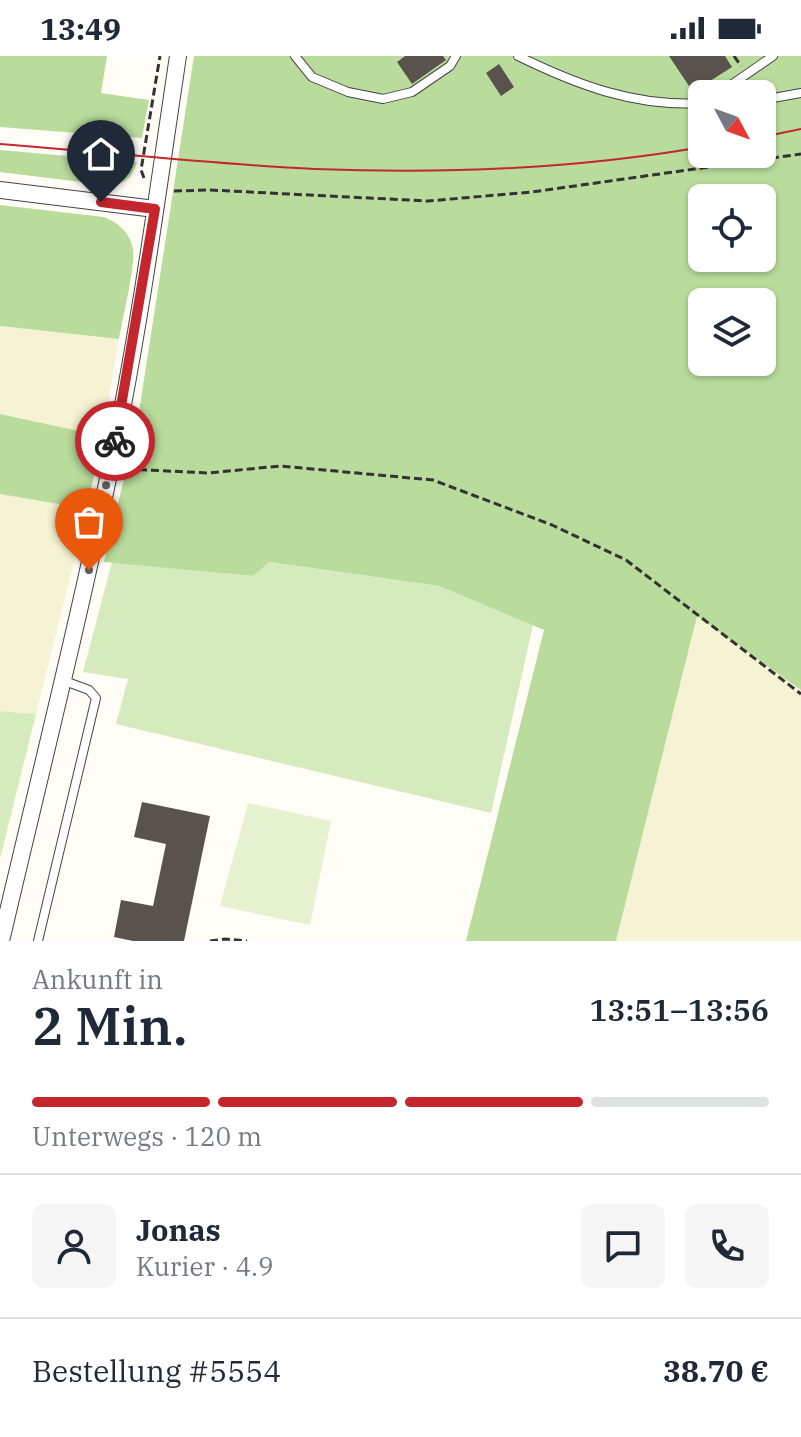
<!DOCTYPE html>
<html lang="de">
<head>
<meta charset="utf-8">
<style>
  body { margin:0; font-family:"IBM Plex Serif",serif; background:#f6f6f7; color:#1f2937; height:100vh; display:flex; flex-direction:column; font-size:30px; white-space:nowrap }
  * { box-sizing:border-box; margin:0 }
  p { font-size:26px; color:#747a83 }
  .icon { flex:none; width:44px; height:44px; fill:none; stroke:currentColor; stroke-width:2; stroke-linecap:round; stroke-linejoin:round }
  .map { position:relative; height:885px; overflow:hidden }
  .side { display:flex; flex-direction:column; background:#fff; flex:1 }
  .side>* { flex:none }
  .needle { width:52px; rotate:131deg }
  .buttons { position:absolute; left:688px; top:24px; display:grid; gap:16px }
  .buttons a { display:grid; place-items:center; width:88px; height:88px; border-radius:12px; background:#fff; box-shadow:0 2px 6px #0004; font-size:40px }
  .pin { position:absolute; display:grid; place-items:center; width:68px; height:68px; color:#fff; margin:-82px -34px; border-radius:50% 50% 50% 0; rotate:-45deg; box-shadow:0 0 8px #0007 }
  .pin .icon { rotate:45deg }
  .courier { position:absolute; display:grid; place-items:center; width:80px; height:80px; margin:-40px; border:6px solid #c4262e; border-radius:50%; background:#fff; color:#222; box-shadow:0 2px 10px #0007 }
  .overview em { font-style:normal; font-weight:600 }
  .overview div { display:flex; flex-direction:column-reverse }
  .overview { display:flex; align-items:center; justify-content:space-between; height:136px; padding:0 32px }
  h1 { font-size:52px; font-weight:600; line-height:60px }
  .bar { display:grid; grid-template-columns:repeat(4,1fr); gap:12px 8px; align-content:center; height:96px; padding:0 32px }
  .bar i { height:10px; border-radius:6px; background:#e0e1e3 }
  .bar .current { background:#c4262e }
  .bar p { grid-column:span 4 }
  .line { display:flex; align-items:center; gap:20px; padding:0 32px; border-top:2px solid #e0e1e3 }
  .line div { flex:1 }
  .round { display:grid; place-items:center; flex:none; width:84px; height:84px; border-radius:12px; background:#f6f6f7 }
  .status { display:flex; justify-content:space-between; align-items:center; height:56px; padding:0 40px; background:#fff; direction:ltr }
  .status svg { height:22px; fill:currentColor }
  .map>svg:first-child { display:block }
  .farmland { fill:#f6f3d4 }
  .green { fill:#d5ebbd }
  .forest { fill:#b9dc9c; fill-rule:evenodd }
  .pitch { fill:#e6f2cf }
  .building { fill:#5a524d }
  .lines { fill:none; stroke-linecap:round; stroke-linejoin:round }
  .lane-casing { stroke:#444; stroke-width:10 }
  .street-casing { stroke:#444; stroke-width:18 }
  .path { stroke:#333; stroke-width:3; stroke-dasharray:8 4; stroke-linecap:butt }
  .lane { stroke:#fff; stroke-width:8 }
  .street { stroke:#fff; stroke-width:16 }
  .tram { stroke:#c4262e; stroke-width:2 }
  .done { stroke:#646461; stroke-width:8; stroke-dasharray:0 14.4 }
  .route { stroke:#c4262e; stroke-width:10 }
</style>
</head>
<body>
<div class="status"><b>13:49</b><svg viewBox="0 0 49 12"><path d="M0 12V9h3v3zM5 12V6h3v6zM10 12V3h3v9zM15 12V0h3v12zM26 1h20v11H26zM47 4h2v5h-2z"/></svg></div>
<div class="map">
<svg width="801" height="885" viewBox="0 0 801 885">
  <rect width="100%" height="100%" fill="#fffdf5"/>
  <path class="farmland" d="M 0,270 L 119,283 L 102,380 L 0,358 Z
    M 0,438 L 87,453 L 36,658 L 0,655 Z
    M 697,559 L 801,634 L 801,885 L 616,885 Z"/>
  <path class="green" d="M 112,506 L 253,520 L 268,506 L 439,530 L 533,569 L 491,757 L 116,668 L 128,623 L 83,616 Z
    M 0,655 L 36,658 L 0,803 Z"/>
  <path class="forest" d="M 0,0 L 107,0 L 101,37 L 149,44 L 142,82 L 0,71 Z
    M 194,0 L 801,0 L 801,634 L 697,560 L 616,885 L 466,885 L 544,574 L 439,530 L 269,506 L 253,520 L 104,506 L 137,369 ZM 702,38 L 762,38 L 762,98 L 702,98 ZM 702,142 L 762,142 L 762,202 L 702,202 ZM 702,246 L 762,246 L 762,306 L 702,306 Z
    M 0,94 L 137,106 C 132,120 128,126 113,130 L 0,116 Z
    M 0,149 L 104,161 C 119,167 130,177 133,193 C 136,207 122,265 119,283 L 0,270 Z
    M 0,358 L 102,380 L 87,453 L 0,438 Z"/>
  <path class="pitch" d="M 248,747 L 331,765 L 310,869 L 220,850 Z"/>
  <path class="building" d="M 405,0 L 443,0 L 446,4 L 412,28 L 397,6 Z
    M 669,0 L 725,0 L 732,11 L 693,36 Z
    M 499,8 L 514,31 L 501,40 L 486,17 Z
    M 142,746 L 210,760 L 184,885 L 133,885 L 114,881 L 121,844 L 153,850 L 166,788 L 134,781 Z"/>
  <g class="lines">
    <g class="lane-casing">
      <path id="lane" d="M 295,0 L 312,21 L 348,36 L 383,43 L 412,36 L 450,10 L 456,0
        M 518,0 C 577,29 635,51 702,47
        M 718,38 L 773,0
        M 762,44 L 801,37
        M 38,885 L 96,642 L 89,634 L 62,624"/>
    </g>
    <g class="street-casing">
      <path id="street" d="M 0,134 L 155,153
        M 1,885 C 42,710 86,536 121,359 C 144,240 160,120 178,0"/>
    </g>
    <path class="path" d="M 734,0 L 741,10
      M 144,122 L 141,114 L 160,0
      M 174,135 L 210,134 L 428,145 L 532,136 L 801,98
      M 127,413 L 208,417 L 280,410 L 433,424 L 552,469 L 626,504 L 801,638
      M 210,885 L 225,883 L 247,885"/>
    <use href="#lane" class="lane"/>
    <use href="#street" class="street"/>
    <path class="tram" d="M 762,81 L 801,73
      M 0,88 C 105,96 210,108 315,113 C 443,118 576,113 702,91"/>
  </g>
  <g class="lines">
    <path class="done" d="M 89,514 L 115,385"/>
    <path class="route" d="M 101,146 L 155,153 L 115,385"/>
  </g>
</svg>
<div class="buttons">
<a><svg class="needle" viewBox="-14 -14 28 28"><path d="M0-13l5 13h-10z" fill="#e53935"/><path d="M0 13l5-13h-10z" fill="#747a83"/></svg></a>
<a><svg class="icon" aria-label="locate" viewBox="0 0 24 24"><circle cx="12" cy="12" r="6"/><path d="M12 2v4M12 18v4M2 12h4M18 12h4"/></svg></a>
<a><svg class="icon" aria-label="layers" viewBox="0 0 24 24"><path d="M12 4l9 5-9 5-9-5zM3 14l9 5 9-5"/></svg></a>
</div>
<div class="pin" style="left:89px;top:514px;background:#ea580c"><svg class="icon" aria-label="bag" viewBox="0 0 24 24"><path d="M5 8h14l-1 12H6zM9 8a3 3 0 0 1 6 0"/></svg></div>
<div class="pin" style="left:101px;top:146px;background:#1f2937"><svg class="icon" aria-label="home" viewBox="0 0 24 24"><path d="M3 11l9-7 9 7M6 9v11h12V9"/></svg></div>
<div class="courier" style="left:115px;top:385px"><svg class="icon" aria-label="bike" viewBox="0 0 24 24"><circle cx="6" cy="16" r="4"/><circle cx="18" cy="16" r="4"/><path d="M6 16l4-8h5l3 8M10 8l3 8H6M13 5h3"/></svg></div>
</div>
<section class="side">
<div class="overview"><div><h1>2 Min.</h1><p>Ankunft in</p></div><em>13:51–13:56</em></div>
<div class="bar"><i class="current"></i><i class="current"></i><i class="current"></i><i></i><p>Unterwegs · 120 m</p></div>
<div class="line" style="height:144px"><a class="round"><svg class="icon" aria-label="person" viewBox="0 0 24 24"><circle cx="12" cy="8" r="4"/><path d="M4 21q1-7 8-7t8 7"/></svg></a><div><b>Jonas</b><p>Kurier · 4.9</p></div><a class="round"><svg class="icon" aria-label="chat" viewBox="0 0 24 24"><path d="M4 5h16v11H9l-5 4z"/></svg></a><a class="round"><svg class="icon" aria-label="phone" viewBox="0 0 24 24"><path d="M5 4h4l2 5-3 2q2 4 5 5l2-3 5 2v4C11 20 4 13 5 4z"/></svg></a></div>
<div class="line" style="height:104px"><div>Bestellung #5554</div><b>38.70 €</b></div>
</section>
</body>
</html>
